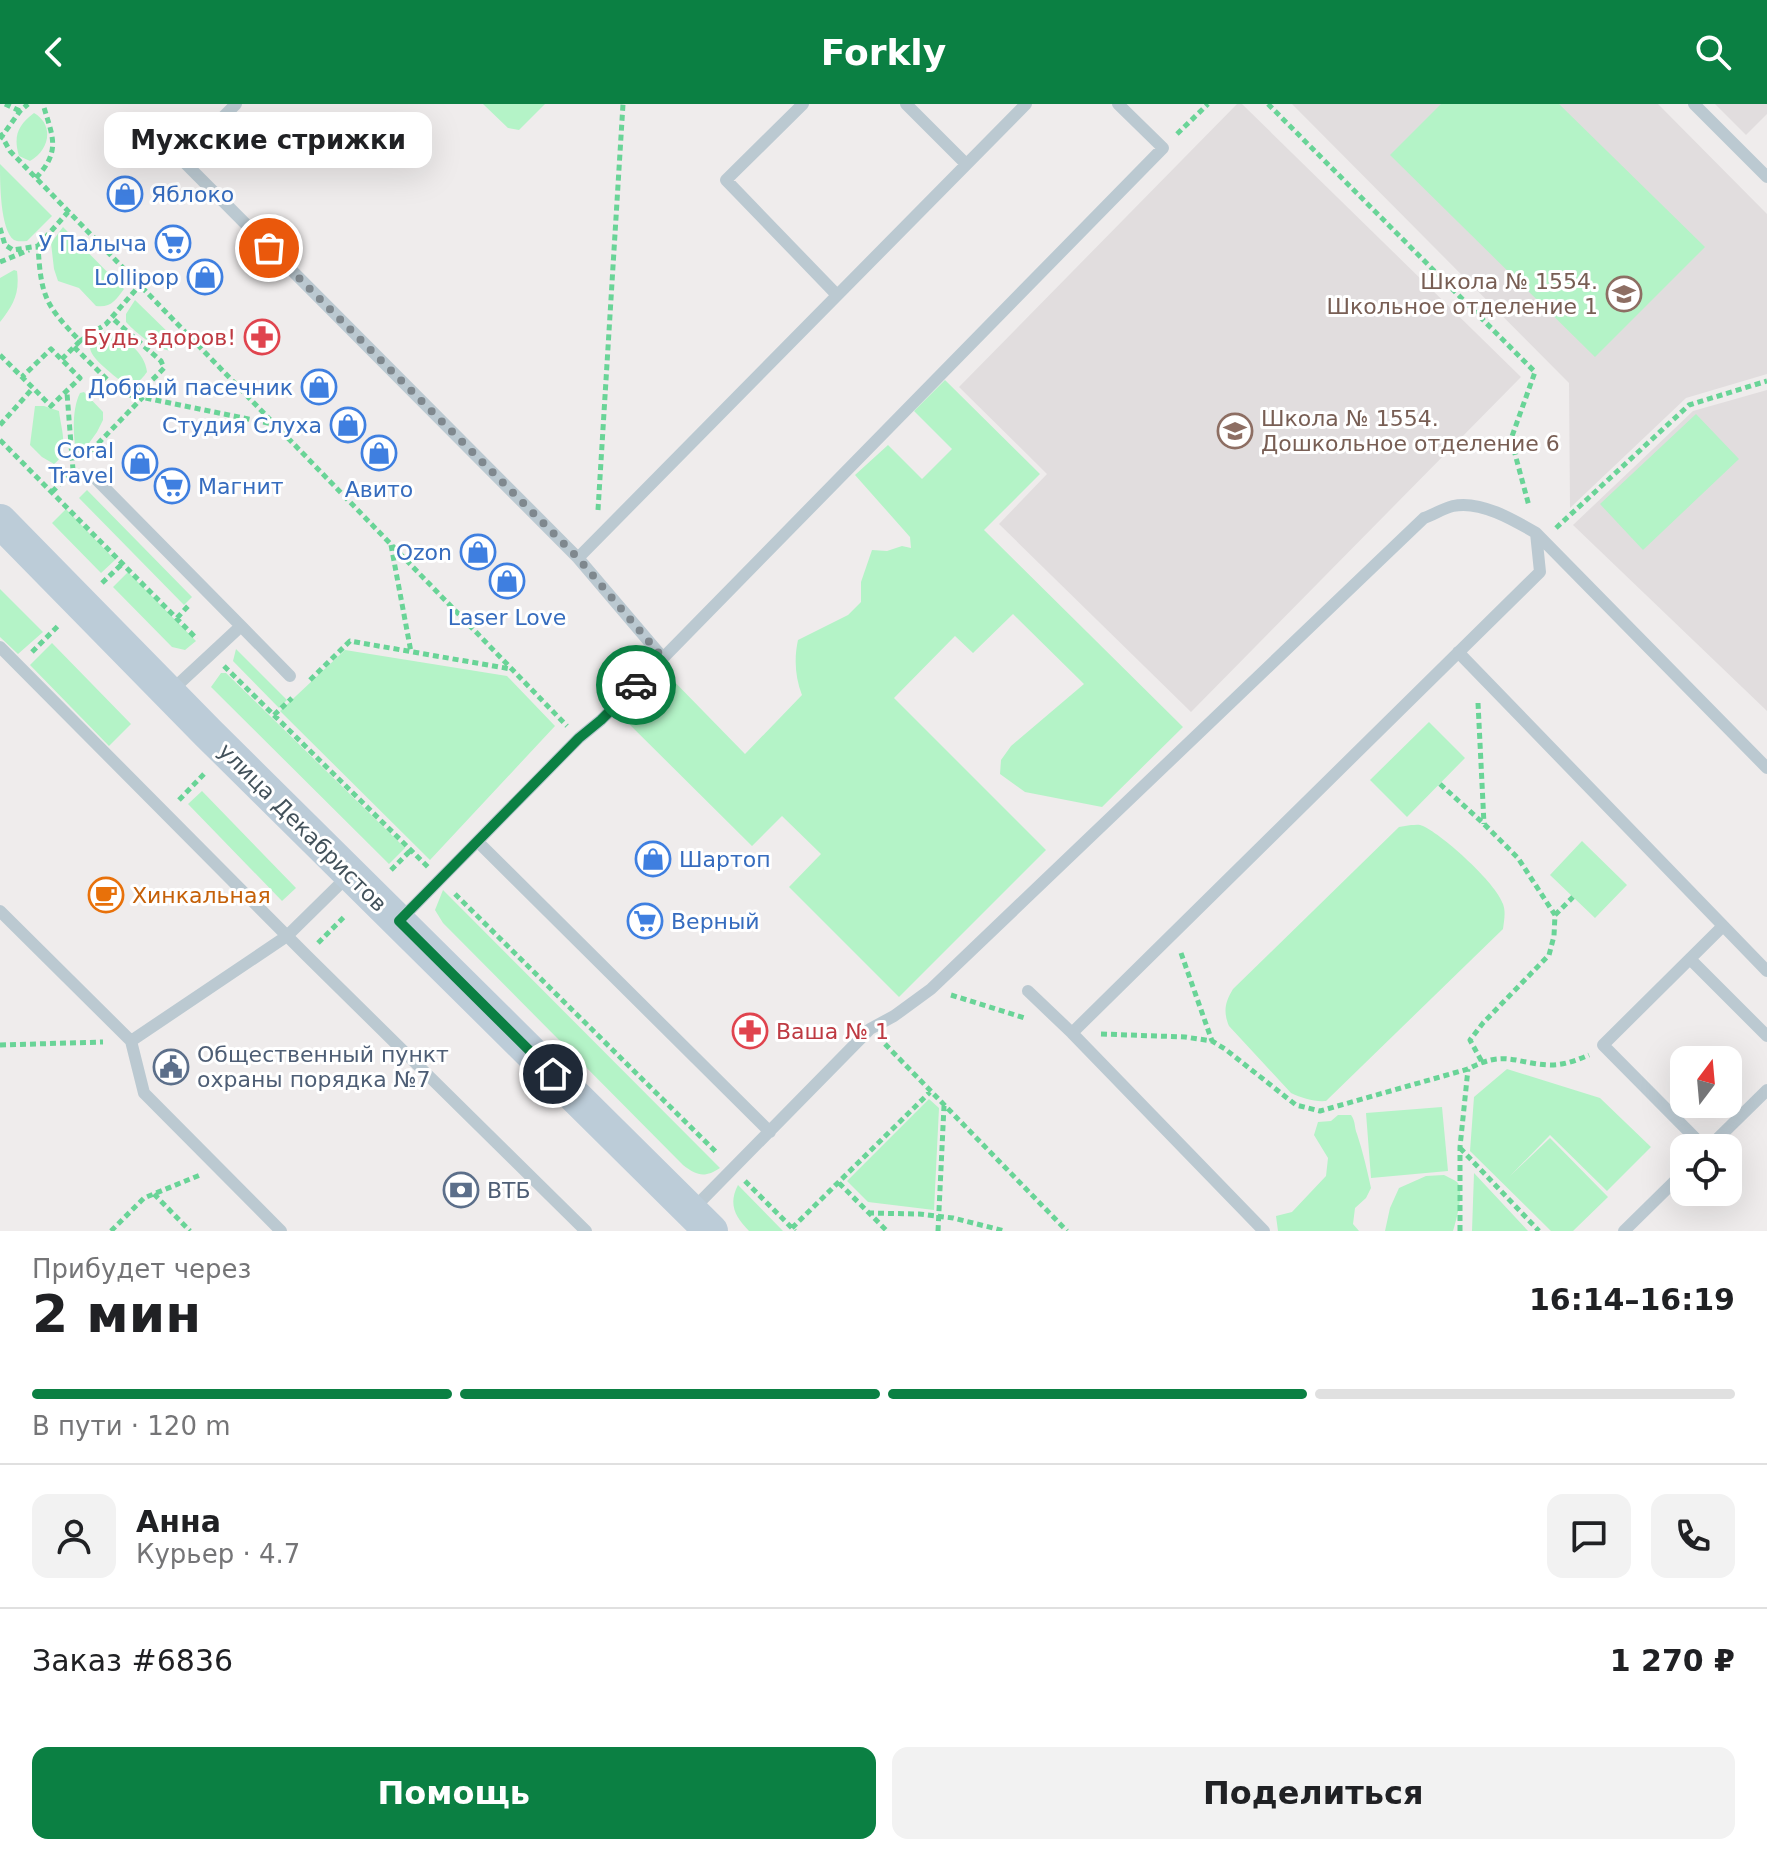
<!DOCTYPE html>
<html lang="ru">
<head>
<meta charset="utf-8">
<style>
  body { margin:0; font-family:"DejaVu Sans",sans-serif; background:#f2f2f2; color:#202124; height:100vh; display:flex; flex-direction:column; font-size:30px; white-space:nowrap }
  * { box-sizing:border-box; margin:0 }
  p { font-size:26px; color:#757577 }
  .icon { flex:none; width:44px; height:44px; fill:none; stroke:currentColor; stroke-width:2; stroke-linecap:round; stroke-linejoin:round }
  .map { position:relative; height:1127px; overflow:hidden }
  .panel { display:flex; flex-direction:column; background:#fff; flex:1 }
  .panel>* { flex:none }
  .needle { width:52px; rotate:16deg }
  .controls { position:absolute; left:1670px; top:942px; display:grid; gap:16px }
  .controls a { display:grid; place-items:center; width:72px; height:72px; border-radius:16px; background:#fff; box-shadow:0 8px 32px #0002; font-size:40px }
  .pin { position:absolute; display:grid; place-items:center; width:68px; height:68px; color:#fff; margin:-34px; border:4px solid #fff; border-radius:50%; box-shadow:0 2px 8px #0007 }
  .courier { position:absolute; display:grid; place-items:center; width:80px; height:80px; margin:-40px; border:6px solid #0b8043; border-radius:50%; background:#fff; color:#222; box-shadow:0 2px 10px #0007 }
  .bubble { position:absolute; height:56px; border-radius:16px; background:#fff; box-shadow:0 8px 32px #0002; font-size:26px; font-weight:700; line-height:56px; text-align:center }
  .summary em { font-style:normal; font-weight:700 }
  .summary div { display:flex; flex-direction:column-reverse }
  .summary { display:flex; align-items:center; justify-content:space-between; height:136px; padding:0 32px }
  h1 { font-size:52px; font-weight:700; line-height:60px }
  .bar { display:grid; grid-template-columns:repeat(4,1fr); gap:12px 8px; align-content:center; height:96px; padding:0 32px }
  .bar i { height:10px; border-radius:6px; background:#e0e0e0 }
  .bar .active { background:#0b8043 }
  .bar p { grid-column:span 4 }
  .line { display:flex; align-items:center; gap:20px; padding:0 32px; border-top:2px solid #e0e0e0 }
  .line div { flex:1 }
  .round { display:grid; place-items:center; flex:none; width:84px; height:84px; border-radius:16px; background:#f2f2f2 }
  .action { display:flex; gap:16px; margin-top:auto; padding:16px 32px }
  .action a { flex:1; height:92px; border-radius:16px; background:#0b8043; color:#fff; font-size:32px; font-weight:700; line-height:92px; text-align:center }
  .action a+a { background:#f2f2f2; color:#202124 }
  header { display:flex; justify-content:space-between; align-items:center; height:104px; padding:0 32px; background:#0b8043; color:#fff; font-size:36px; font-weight:700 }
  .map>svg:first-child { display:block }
  .education { fill:#e1ddde }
  .green { fill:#b4f3c7 }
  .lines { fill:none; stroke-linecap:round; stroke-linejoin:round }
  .path { stroke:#69d497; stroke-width:5; stroke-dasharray:6 4; stroke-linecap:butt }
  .service { stroke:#bbc9d1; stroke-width:12 }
  .secondary { stroke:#bcccd8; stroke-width:34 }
  .done { stroke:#7f888e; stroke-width:8; stroke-dasharray:0 14.4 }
  .route { stroke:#0b8043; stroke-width:10 }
  .labels { text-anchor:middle; stroke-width:6; stroke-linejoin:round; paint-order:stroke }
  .shop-label { font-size:22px; fill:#366cbe; stroke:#fff; text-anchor:end }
  .education-label { font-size:22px; fill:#785e54; stroke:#fff; text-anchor:end }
  .health-label { font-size:22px; fill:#be3a42; stroke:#fff; text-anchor:end }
  .street-label { font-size:22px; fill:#43525b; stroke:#fff }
  .food-label { font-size:22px; fill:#c56008; stroke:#fff; text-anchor:start }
  .service-label { font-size:22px; fill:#4e5e75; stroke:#fff; text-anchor:start }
</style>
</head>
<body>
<header><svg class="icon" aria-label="back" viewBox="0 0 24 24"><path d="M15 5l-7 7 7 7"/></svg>Forkly<svg class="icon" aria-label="search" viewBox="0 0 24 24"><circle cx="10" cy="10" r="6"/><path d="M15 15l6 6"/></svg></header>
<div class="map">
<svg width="1767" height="1127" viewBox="0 0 1767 1127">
  <rect width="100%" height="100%" fill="#efecec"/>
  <path class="education" d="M 1237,0 L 1242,0 L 1521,273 L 1191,608 L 999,420 L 1047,370 L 959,283 Z
    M 1292,0 L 1658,0 L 1767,110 L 1767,270 L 1686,294 L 1570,404 L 1569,279 Z
    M 1715,0 L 1767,0 L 1767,10 L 1746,31 Z
    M 1767,286 L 1767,607 L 1573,421 L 1693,307 Z"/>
  <path class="green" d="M 483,0 L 545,0 L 519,26 L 508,24 Z
    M 1441,0 L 1559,0 L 1705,143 L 1595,253 L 1390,51 Z
    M 34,9 C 55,21 49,47 30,57 L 19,52 C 13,32 18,21 34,9 Z
    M 0,60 L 52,112 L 27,137 C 22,137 18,138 14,136 C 0,126 0,77 0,60 Z
    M 63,123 L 124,185 C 116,196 111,204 96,202 L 79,184 L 58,177 L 54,165 L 51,139 Z
    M 14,166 L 17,167 C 20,190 13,201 0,218 L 0,174 Z
    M 135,196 L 179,239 L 173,247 C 157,246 137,230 126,218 L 126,210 Z
    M 108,227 C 125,235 145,248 147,268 C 144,272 139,279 132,280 C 123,281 111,269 104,263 C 87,248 82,236 108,227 Z
    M 945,276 L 1040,370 L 984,426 L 1183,623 L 1102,703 L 1025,688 L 1000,670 L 1001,656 L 1011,642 L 1084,580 L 1013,510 L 973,549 L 955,532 L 894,594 L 1046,746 L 899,893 L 789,783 L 821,750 L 782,712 L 752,742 L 619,610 L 663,566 L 745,650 L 802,591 C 795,573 794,554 798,536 L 848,511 L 861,498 L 861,478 L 872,446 L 887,447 L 902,442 L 911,444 L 910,433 L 855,371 L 888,341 L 922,375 L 952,345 L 914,307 Z
    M 84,288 L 103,308 L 103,316 L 97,328 L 82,349 L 76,348 C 73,330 72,305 80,289 Z
    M 35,302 L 44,302 L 59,307 C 61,325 70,348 54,360 L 42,353 L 30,341 Z
    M 1696,310 L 1739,355 L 1643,446 L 1600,400 Z
    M 87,386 L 192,493 L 184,501 L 79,394 Z
    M 66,405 L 115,456 L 101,469 L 52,419 Z
    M 128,468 L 196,537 L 185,546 L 172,543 L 113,483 Z
    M 0,485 L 43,528 L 18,550 L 0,533 Z
    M 52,539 L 131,620 L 109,642 L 30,561 Z
    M 236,545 L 287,596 L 279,604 L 233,557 Z
    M 345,546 L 507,572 L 555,622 L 430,756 L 280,607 Z
    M 221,569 L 226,569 L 405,744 L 389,760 L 211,583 Z
    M 1429,618 L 1465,654 L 1407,713 L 1370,676 Z
    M 202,687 L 296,784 L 282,797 L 188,700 Z
    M 1411,721 C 1415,721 1419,720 1423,722 C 1444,732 1496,779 1503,800 C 1506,808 1504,817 1503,825 L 1326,997 C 1314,998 1302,994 1291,989 L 1229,922 C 1223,908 1225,898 1233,885 L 1399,723 Z
    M 1582,737 L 1627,781 L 1595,814 L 1550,771 Z
    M 443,786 L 716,1060 L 720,1064 C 705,1074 697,1072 683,1061 L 443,819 L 435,806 Z
    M 1507,965 L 1600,994 L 1651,1043 L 1607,1087 L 1550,1031 L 1510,1072 L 1550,1034 L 1608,1093 L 1573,1127 L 1551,1127 L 1470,1047 L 1474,993 Z
    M 929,995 L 939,1004 L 934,1106 L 868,1098 L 847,1077 Z
    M 1442,1003 L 1448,1067 L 1371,1074 L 1366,1009 Z
    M 1338,1011 L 1351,1011 C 1356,1018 1354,1023 1357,1030 C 1363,1048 1367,1066 1371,1084 L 1366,1094 L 1355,1104 L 1353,1120 L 1359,1127 L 1278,1127 L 1276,1112 L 1292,1108 L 1326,1072 L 1328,1054 L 1314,1031 L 1318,1018 L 1331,1017 Z
    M 1474,1069 L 1528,1127 L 1472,1127 Z
    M 1444,1071 C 1446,1072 1455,1076 1457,1078 C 1465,1086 1456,1117 1453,1127 L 1385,1127 L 1390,1104 L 1399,1084 L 1426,1072 Z
    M 738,1081 L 783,1127 L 749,1127 C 735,1113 728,1100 738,1081 Z"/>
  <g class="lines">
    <path class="path" d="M 5,0 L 20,7
      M 1268,0 L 1535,268 L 1511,335 L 1529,402
      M 0,29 L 10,47 L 36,74 L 567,622
      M 1177,30 L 1208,0
      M 0,35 L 20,7 L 28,0
      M 36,74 C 62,46 52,32 43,0
      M 0,124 L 5,141 L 13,146 L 38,142 C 41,192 45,201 80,237 L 61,256
      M 38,142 L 68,108
      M 0,158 L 29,146
      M 80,237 L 106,220 L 140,181
      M 74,243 L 120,288 C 141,287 149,280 164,264 L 161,257 L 112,214
      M 0,251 L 51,302 L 80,274 L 51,245 L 22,273
      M 126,290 L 273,320
      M 0,321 L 33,284
      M 0,336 L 197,535
      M 84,354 L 143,293
      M 52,388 L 73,366 L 67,289
      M 598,406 L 623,0
      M 1556,424 L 1689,301 L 1767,277
      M 391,441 L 411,548
      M 102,479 L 123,459
      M 177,514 L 190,500
      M 32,548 L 59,521
      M 224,562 L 428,763
      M 310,576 L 350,537 L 511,565
      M 1478,599 L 1484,720
      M 274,611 L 292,594
      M 1440,680 L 1484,720 L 1518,754 L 1555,811 L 1554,832 L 1549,851 L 1483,919 L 1470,936 L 1482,958
      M 179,696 L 205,669
      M 391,766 L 411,746
      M 455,790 L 718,1050
      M 1555,811 L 1573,793
      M 318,839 L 345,812
      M 1181,849 L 1212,937
      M 951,891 L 1025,914
      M 1101,930 L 1185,933 L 1212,937 L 1225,945 L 1296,1001 L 1320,1007 L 1468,965 C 1506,945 1515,960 1551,961 C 1565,961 1577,956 1589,951
      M 885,940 L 1067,1127
      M 0,941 L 103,938
      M 1460,1044 L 1539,1127
      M 745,1077 L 795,1127
      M 839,1079 L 887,1127
      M 154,1090 L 190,1127
      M 868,1109 L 919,1110 L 953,1114 L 1005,1127
      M 792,1124 L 930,988
      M 111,1127 L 144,1094 L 200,1071
      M 938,1127 L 944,1002
      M 1460,1127 L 1460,1043 L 1468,965"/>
    <path class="service" d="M 236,0 L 181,55 L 578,454
      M 803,0 L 726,76 L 837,191
      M 906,0 L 966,60
      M 1694,0 L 1767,73
      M 94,373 L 241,522 L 171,587
      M 241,522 L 290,572
      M 0,543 L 306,851 L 586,1127
      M 1458,548 L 1767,867
      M 663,554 L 1163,44 L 1118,0
      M 478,738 L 770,1028
      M 0,807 L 131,937
      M 400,816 L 579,634 L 601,616 L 663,554 L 578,454 L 1026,0
      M 1690,855 L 1767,932
      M 1028,887 L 1072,929
      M 1705,1044 L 1603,941 L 1723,822
      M 1708,1044 L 1767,986
      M 693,1105 L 870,925 L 894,912 L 931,885 L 1424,414 C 1433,411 1444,404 1453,402 C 1480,396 1514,416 1536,429 L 1767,664
      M 281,1127 L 144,989 L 131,937 L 287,832 L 347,773
      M 1264,1127 L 1072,929 L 1540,468 L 1536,429
      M 1624,1127 L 1684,1068"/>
    <path class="secondary" d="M 0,417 L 208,629 L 711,1127"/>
  </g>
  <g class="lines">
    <path class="done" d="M 269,144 L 578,454 L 663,554 L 636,581"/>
    <path class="route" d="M 553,970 L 399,817 L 579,634 L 601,616 L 636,581"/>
  </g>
  <defs>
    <g id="shop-ring" transform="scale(1.8)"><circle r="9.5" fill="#fff" stroke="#3f7fe0" stroke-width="1.5"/><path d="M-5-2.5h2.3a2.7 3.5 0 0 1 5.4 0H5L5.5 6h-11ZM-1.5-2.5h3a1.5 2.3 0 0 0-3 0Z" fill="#3f7fe0"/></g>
    <g id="supermarket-ring" transform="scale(1.8)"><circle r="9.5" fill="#fff" stroke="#3f7fe0" stroke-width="1.5"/><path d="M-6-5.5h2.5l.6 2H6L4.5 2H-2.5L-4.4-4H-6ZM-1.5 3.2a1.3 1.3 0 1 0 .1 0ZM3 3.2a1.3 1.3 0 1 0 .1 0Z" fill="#3f7fe0"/></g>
    <g id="school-ring" transform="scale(1.8)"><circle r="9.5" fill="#fff" stroke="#8d6e63" stroke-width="1.5"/><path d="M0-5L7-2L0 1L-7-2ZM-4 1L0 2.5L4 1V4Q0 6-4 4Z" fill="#8d6e63"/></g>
    <g id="pharmacy-ring" transform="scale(1.8)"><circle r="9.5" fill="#fff" stroke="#e0444e" stroke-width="1.5"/><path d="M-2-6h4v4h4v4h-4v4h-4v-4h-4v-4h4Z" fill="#e0444e"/></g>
    <g id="cafe-ring" transform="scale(1.8)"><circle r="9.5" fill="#fff" stroke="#e8710a" stroke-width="1.5"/><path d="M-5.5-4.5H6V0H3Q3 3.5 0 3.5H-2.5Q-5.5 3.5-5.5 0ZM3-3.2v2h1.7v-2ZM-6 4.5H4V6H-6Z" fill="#e8710a"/></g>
    <g id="civic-ring" transform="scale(1.8)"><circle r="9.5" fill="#fff" stroke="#5c6f8a" stroke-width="1.5"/><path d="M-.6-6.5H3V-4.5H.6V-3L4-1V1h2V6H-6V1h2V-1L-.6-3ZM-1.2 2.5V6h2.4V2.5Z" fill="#5c6f8a"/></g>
    <g id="bank-ring" transform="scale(1.8)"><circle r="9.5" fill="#fff" stroke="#5c6f8a" stroke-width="1.5"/><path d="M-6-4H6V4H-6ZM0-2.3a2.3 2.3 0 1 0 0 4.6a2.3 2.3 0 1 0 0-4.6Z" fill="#5c6f8a"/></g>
  </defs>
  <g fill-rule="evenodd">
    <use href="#shop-ring" x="125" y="90"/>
    <use href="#supermarket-ring" x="173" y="139"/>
    <use href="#shop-ring" x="205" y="173"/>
    <use href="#school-ring" x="1624" y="190"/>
    <use href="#pharmacy-ring" x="262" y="233"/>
    <use href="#shop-ring" x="319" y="283"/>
    <use href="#shop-ring" x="348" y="321"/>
    <use href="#school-ring" x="1235" y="327"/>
    <use href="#shop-ring" x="379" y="349"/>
    <use href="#shop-ring" x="140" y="359"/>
    <use href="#supermarket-ring" x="172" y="382"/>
    <use href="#shop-ring" x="478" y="448"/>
    <use href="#shop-ring" x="507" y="477"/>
    <use href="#shop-ring" x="653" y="755"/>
    <use href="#cafe-ring" x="106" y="791"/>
    <use href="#supermarket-ring" x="645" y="817"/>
    <use href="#pharmacy-ring" x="750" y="927"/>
    <use href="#civic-ring" x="171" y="963"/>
    <use href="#bank-ring" x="461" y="1086"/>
  </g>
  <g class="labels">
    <g class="shop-label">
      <text x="151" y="98" text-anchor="start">Яблоко</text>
      <text x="147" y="147">У Палыча</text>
      <text x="179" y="181">Lollipop</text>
      <text x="293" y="291">Добрый пасечник</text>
      <text x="322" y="329">Студия Слуха</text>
      <text x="114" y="354">Coral<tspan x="114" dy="25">Travel</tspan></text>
      <text x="198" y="390" text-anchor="start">Магнит</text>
      <text x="379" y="393" text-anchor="middle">Авито</text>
      <text x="452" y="456">Ozon</text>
      <text x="507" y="521" text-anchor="middle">Laser Love</text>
      <text x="679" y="763" text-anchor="start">Шартоп</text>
      <text x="671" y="825" text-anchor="start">Верный</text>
    </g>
    <g class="education-label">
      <text x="1598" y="185">Школа № 1554.<tspan x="1598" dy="25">Школьное отделение 1</tspan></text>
      <text x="1261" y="322" text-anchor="start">Школа № 1554.<tspan x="1261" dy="25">Дошкольное отделение 6</tspan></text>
    </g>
    <g class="health-label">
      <text x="236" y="241">Будь здоров!</text>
      <text x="776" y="935" text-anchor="start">Ваша № 1</text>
    </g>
    <g class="street-label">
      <text transform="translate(303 723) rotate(45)" y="8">улица Декабристов</text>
    </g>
    <g class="food-label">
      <text x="132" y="799">Хинкальная</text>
    </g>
    <g class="service-label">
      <text x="197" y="958">Общественный пункт<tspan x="197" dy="25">охраны порядка №7</tspan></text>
      <text x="487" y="1094">ВТБ</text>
    </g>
  </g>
</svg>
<div class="controls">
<a><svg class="needle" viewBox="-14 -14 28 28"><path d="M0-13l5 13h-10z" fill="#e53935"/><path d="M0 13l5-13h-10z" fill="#757577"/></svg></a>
<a><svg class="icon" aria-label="locate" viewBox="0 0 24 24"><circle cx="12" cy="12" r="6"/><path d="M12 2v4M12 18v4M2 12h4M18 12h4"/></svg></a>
</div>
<div class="pin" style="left:269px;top:144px;background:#ea580c"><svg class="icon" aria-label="bag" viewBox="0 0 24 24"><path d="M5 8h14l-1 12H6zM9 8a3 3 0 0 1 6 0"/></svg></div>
<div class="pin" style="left:553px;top:970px;background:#1f2937"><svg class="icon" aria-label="home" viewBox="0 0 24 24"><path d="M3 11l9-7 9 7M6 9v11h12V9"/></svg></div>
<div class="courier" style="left:636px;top:581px"><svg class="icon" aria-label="car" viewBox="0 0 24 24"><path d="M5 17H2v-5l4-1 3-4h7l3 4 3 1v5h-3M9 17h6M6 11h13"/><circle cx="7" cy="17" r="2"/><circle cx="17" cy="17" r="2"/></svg></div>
<div class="bubble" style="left:104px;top:8px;width:328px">Мужские стрижки</div>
</div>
<section class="panel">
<div class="summary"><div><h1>2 мин</h1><p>Прибудет через</p></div><em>16:14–16:19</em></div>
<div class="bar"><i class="active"></i><i class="active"></i><i class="active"></i><i></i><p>В пути · 120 m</p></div>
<div class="line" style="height:144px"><a class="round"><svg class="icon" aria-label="person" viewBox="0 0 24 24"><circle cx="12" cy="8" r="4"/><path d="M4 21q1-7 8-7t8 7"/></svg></a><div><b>Анна</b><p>Курьер · 4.7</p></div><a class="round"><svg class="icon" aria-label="chat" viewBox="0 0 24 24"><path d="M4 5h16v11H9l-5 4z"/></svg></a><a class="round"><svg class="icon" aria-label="phone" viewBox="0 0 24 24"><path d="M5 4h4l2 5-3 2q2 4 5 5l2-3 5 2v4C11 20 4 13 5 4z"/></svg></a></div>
<div class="line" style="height:104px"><div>Заказ #6836</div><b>1 270 ₽</b></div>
<div class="action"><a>Помощь</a><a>Поделиться</a></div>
</section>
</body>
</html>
